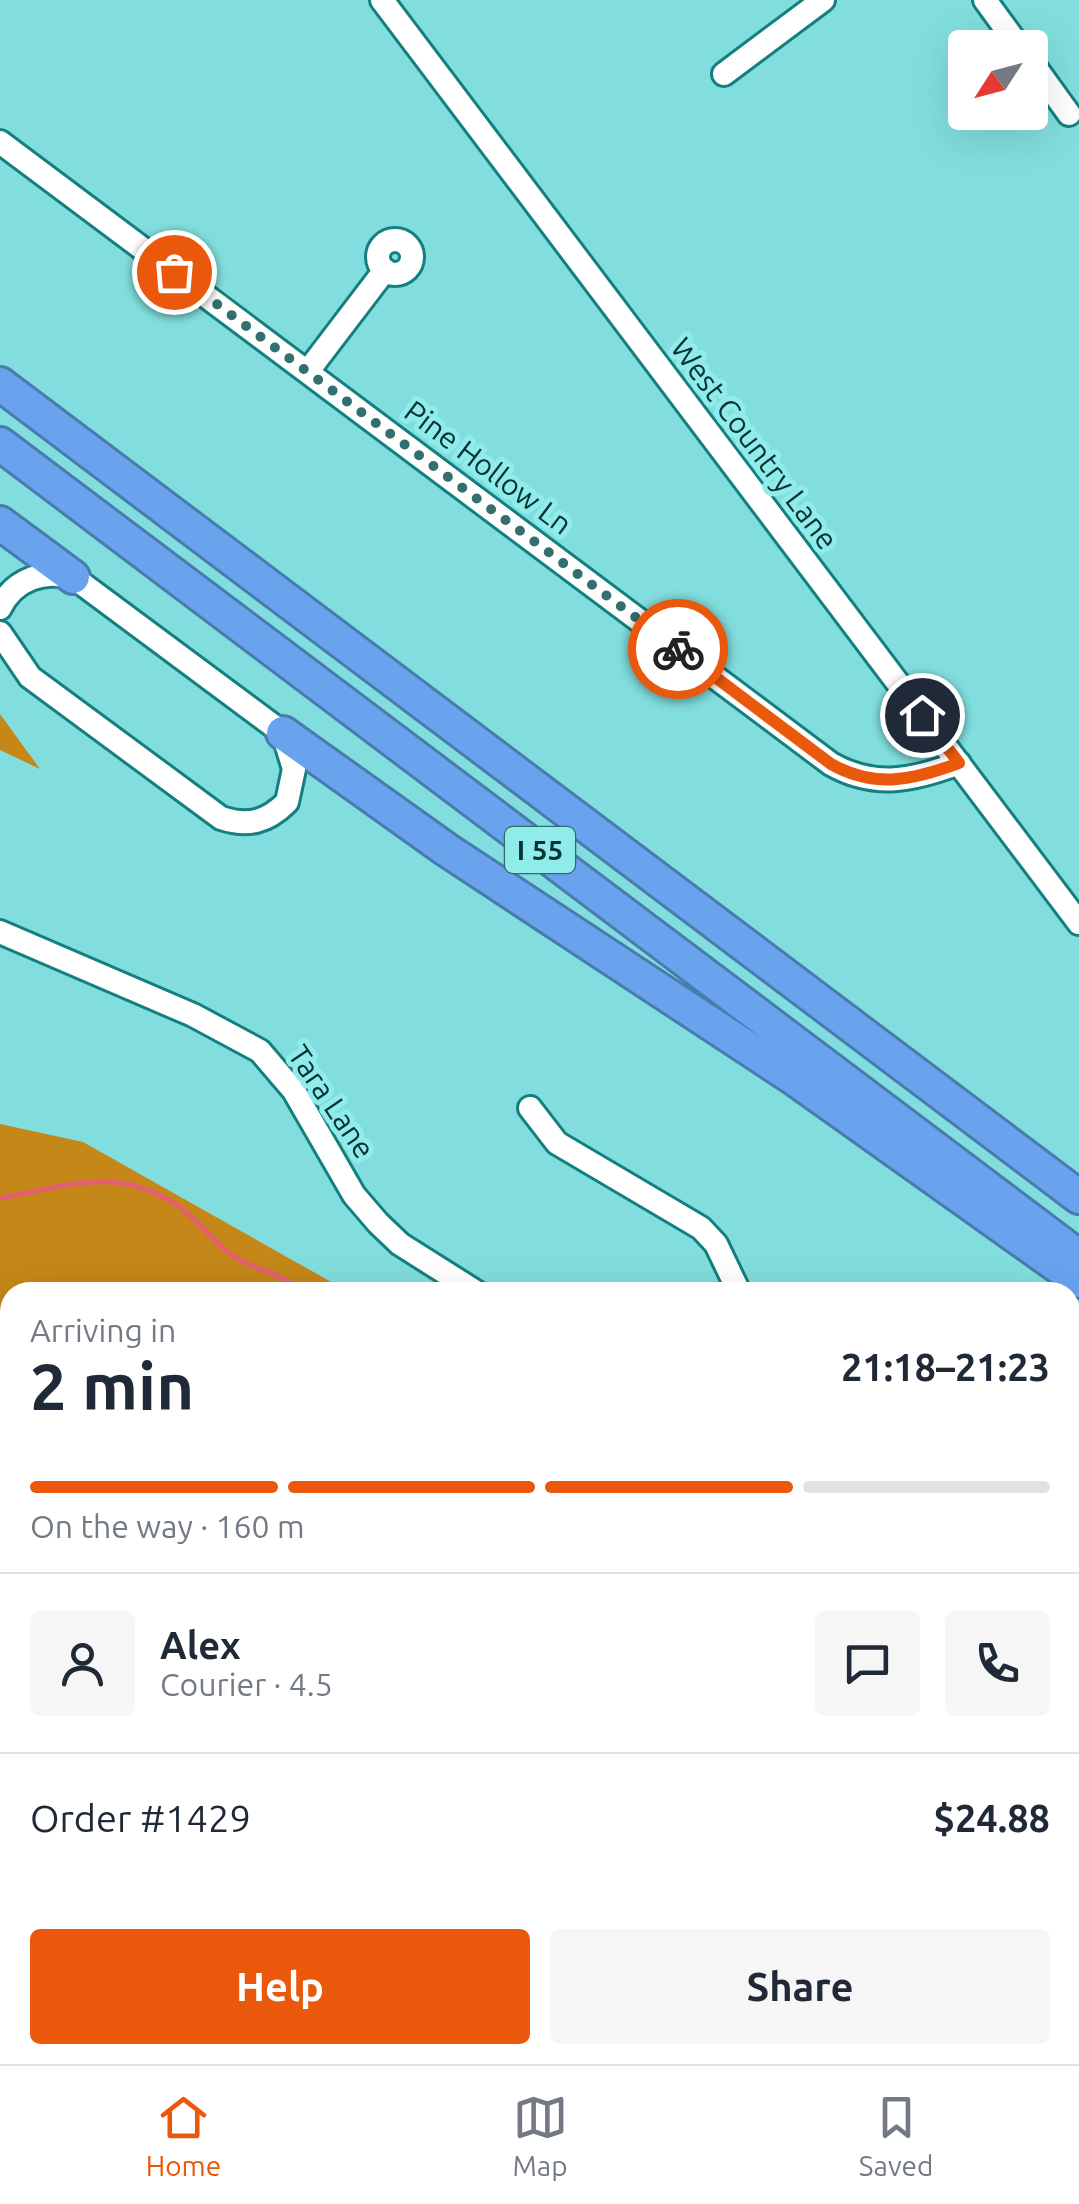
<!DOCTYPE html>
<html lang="en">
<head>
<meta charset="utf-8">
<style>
  body { margin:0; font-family:Ubuntu,sans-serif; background:#f6f6f7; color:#1f2937; height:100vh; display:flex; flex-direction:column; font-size:38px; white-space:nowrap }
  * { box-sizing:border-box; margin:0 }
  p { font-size:32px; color:#747a83 }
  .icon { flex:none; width:55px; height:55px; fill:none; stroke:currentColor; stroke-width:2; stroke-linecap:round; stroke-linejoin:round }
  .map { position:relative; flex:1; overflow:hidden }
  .sheet { position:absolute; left:0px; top:1282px; width:1080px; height:782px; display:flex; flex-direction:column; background:#fff; border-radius:30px 30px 0 0; box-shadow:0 10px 40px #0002 }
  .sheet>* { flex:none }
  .needle { width:65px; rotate:234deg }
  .fabs { position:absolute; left:948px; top:30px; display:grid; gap:20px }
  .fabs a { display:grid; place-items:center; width:100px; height:100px; border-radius:10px; background:#fff; box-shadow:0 10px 40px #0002; font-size:50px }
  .pin { position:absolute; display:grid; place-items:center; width:85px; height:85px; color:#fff; margin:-42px; border:5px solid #fff; border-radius:50%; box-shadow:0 2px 10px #0007 }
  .courier { position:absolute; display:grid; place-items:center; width:100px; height:100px; margin:-50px; border:8px solid #ea580c; border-radius:50%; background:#fff; color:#222; box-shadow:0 2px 12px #0007 }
  .summary em { font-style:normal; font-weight:600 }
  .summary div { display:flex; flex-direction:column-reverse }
  .summary { display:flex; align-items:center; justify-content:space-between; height:170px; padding:0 30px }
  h1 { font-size:65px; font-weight:600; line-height:75px }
  .bar { display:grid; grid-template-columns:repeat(4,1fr); gap:15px 10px; align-content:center; height:120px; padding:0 30px }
  .bar i { height:12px; border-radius:8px; background:#e0e1e3 }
  .bar .current { background:#ea580c }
  .bar p { grid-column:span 4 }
  .line { display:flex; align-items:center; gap:25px; padding:0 30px; border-top:2px solid #e0e1e3 }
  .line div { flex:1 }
  .round { display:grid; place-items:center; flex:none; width:105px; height:105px; border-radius:10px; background:#f6f6f7 }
  .button { display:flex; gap:20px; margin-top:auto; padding:20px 30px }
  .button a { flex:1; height:115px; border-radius:10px; background:#ea580c; color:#fff; font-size:40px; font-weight:600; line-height:115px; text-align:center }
  .button a+a { background:#f6f6f7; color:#1f2937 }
  .tab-bar { display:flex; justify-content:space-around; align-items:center; height:140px; border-top:2px solid #e0e1e3; background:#fff; font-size:28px; color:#747a83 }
  .tab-bar a { display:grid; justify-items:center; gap:5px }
  .tab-bar .current { color:#ea580c }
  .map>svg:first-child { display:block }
  .forest { fill:#c48718 }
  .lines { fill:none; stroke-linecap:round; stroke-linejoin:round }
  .stream { stroke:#e65f70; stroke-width:5 }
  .minor-casing { stroke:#137f7f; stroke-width:28 }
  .highway-casing { stroke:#477cad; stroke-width:38 }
  .path { stroke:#5eaaaa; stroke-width:2.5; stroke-dasharray:2.5 8; stroke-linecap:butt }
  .minor { stroke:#fff; stroke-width:22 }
  .highway { stroke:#69a3ee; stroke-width:32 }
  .done { stroke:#336f6f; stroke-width:10; stroke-dasharray:0 18 }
  .route { stroke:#ea580c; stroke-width:12 }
  .labels { text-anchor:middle; stroke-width:10; stroke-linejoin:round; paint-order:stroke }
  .shield { fill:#8feceb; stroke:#316a6a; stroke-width:2.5 }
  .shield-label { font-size:28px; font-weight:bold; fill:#093333 }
  .street-label { font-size:30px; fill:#093333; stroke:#8feceb }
</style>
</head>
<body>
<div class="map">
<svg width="1079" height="2064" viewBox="0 0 1079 2064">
  <rect width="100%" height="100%" fill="#82dede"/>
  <path class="forest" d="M 0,714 L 40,769 L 0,750 Z
    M 0,1124 L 83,1142 L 349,1292 L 10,1292 L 10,1501 L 0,1498 Z"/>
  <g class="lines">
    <path class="stream" d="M 0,1198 C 66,1187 116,1164 178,1206 C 197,1219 211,1239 229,1253 C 253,1271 280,1271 302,1292
      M 1070,1701 L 1079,1704"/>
    <g class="minor-casing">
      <path id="minor" d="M 382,0 L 1079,923
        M 985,0 L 1020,48
        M 1030,60 L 1069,114
        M 724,74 L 823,0
        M 0,142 L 831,764 C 875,789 914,780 959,763
        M378 257a17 17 0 1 1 34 0a17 17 0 1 1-34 0Z
        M 308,371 L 385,270
        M 0,608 C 14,579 43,570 73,577 L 283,733 L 294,769 L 287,802 C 267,822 248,827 221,818 L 30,677 L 0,633
        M 0,932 L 193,1015 L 260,1051 L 294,1091 L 354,1195 L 378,1223 L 400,1244 L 476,1292
        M 530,1108 L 557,1143 L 701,1228 L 716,1244 L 739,1292
        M 1070,1345 L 1079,1339
        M 1070,1372 L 1079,1375
        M 0,1962 L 10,1976
        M 68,2055 L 75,2064
        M 481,2055 L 488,2064
        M 703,2055 L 710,2064
        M 88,2064 L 101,2055"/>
    </g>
    <g class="highway-casing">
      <path id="highway" d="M 0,384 L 1079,1197
        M 0,444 L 1079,1257
        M 0,523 L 73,577
        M 283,733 L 447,850 L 795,1079 L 1079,1281"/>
    </g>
    <path class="path" d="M 0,1404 L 10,1408
      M 1070,1749 L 1079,1752"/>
    <use href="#minor" class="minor"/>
    <use href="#highway" class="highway"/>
  </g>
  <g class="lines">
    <path class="done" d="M 174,272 L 678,649"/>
    <path class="route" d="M 678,649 L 831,764 C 875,789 914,780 959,763 L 922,715"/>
  </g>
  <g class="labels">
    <rect class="shield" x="505" y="827" width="70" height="46" rx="8"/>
    <g class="shield-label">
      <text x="540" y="860">I 55</text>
    </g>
    <g class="street-label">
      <text transform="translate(754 444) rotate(53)" y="10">West Country Lane</text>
      <text transform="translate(488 468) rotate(37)" y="10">Pine Hollow Ln</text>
      <text transform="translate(331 1102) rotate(56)" y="10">Tara Lane</text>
    </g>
  </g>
</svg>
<div class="fabs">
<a><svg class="needle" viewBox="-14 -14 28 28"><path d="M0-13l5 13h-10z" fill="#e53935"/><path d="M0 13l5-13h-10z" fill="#747a83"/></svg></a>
</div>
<div class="pin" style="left:174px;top:272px;background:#ea580c"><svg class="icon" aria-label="bag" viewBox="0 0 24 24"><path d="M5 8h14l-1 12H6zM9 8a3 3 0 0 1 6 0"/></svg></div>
<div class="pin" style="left:922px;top:715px;background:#1f2937"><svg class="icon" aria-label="home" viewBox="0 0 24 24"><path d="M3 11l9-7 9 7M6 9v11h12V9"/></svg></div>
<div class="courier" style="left:678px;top:649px"><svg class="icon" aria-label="bike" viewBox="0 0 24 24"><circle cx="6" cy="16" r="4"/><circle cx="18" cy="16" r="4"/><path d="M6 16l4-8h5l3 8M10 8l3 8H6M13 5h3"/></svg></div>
<section class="sheet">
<div class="summary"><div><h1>2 min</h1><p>Arriving in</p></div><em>21:18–21:23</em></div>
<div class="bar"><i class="current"></i><i class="current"></i><i class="current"></i><i></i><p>On the way · 160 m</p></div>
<div class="line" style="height:180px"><a class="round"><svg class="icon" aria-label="person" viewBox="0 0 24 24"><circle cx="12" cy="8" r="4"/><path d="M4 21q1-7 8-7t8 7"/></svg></a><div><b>Alex</b><p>Courier · 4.5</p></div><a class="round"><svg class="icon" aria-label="chat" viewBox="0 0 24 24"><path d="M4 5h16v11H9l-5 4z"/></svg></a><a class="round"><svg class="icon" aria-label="phone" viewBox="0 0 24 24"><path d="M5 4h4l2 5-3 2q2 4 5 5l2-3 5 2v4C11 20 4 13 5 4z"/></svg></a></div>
<div class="line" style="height:130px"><div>Order #1429</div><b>$24.88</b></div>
<div class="button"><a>Help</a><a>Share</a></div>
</section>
</div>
<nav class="tab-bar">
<a class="current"><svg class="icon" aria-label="home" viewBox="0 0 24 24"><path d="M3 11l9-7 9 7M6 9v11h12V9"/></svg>Home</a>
<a><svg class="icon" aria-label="map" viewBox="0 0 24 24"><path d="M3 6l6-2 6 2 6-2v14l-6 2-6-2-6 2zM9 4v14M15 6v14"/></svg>Map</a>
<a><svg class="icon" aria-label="saved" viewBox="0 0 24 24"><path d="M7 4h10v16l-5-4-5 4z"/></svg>Saved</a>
</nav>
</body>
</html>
